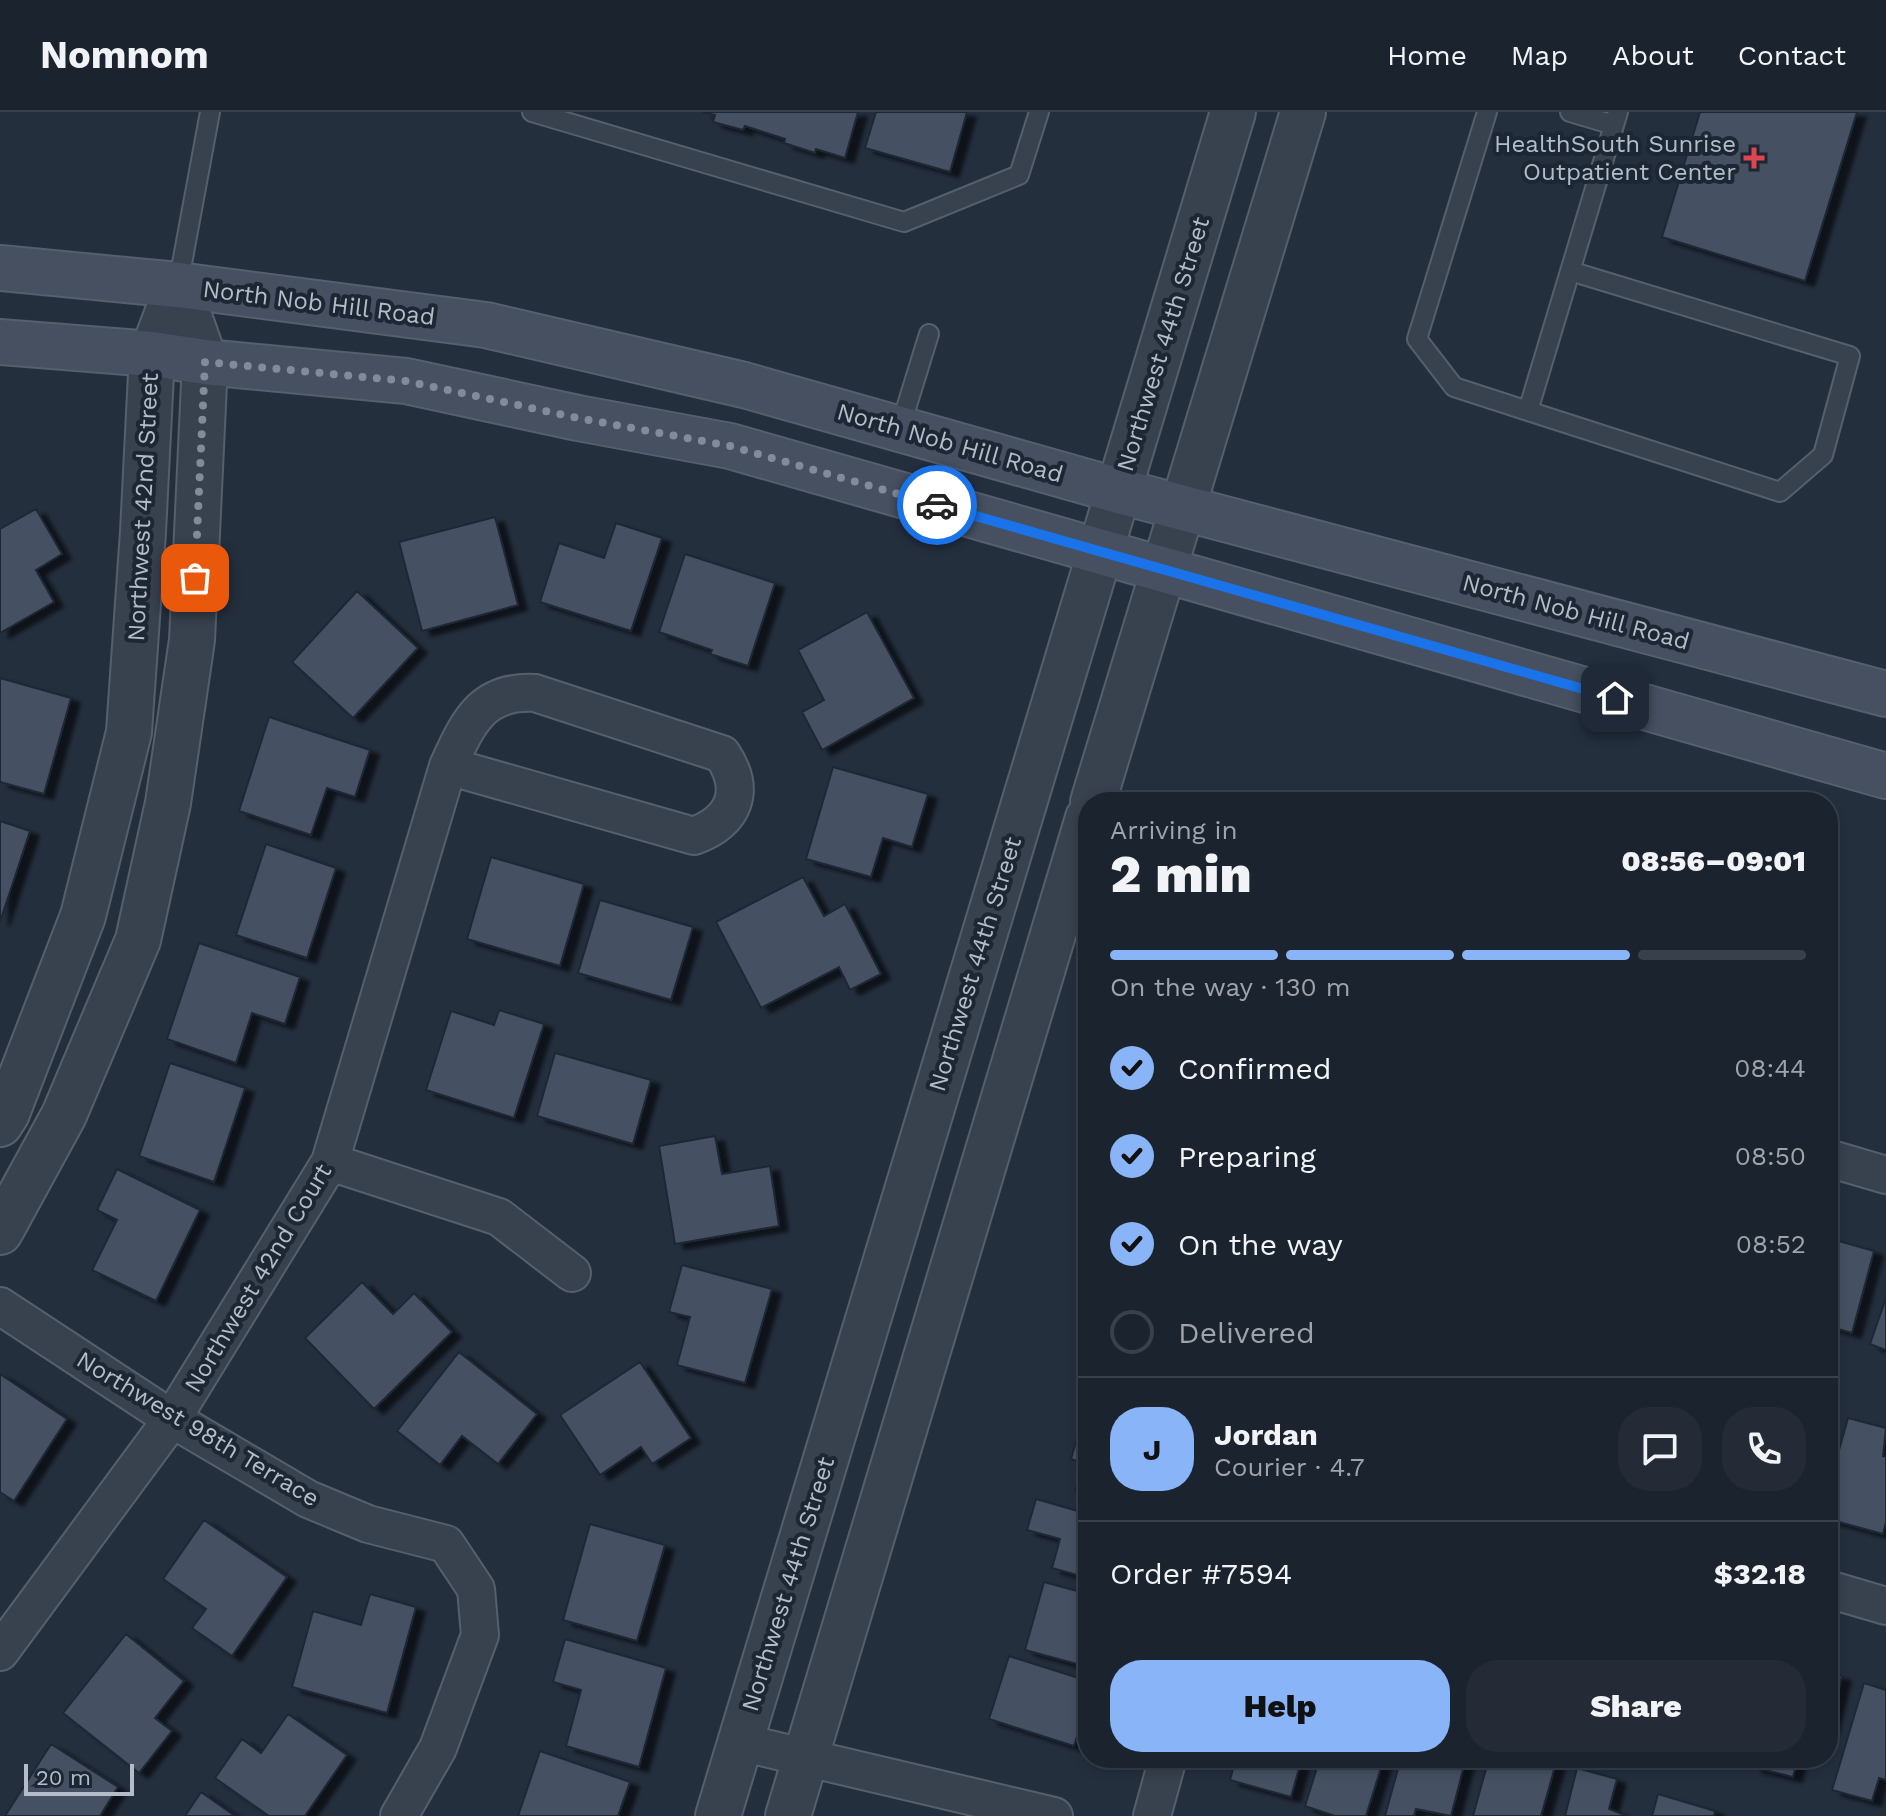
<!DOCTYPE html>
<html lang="en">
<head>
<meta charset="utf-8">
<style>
  body { margin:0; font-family:"Work Sans",sans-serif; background:#242b36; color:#f1f3f6; height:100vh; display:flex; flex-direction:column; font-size:30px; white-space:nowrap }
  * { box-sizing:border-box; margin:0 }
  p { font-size:26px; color:#a0a4aa }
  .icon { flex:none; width:44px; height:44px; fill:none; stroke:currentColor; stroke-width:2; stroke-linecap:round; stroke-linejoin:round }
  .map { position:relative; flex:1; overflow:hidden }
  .panel { position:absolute; left:1078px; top:680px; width:760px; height:976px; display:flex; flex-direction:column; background:#1b232e; border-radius:32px; box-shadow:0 4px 12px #0003,0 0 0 2px #39404a }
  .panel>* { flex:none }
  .scale { position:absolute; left:24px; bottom:20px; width:110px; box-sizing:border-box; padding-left:8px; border:4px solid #b4bcc9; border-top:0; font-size:22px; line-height:28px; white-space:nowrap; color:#b4bcc9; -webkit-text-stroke:6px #1d2633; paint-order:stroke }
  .pin { position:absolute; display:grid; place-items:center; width:68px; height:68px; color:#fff; margin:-34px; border-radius:16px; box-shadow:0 4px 12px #0006 }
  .courier { position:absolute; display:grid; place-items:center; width:80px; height:80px; margin:-40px; border:6px solid #1a73e8; border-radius:50%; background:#fff; color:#222; box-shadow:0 2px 10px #0007 }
  .overview em { font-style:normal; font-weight:800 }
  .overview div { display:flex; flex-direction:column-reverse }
  .overview { display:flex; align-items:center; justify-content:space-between; height:136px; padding:0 32px }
  h1 { font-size:52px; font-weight:800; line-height:60px }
  .bar { display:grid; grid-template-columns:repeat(4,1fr); gap:12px 8px; align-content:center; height:96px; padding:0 32px }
  .bar i { height:10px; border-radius:6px; background:#39404a }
  .bar .current { background:#8ab4f8 }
  .bar p { grid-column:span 4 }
  .line { display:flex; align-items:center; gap:20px; padding:0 32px; border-top:2px solid #39404a }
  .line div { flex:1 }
  .round { display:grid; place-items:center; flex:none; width:84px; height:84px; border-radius:32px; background:#242b36 }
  ol { padding:0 32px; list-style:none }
  li { display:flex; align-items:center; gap:24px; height:88px }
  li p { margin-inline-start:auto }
  li .icon { padding:8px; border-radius:50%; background:#8ab4f8; color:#111; stroke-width:4 }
  li:last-child { color:#a0a4aa }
  li i { width:44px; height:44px; border:4px solid #39404a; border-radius:50% }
  .action { display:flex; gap:16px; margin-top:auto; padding:16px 32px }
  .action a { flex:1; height:92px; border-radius:32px; background:#8ab4f8; color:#111; font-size:32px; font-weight:800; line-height:92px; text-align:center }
  .action a+a { background:#242b36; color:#f1f3f6 }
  header { display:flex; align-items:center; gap:48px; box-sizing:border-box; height:112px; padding:0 40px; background:#1b232e; border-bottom:2px solid #39404a }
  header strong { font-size:38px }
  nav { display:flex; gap:44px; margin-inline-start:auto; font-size:28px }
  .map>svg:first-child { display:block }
  .building { fill:#455162; stroke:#1f2835; stroke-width:2; filter:url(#shadow) }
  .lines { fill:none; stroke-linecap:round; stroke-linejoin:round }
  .service-casing { stroke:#565f6c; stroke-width:22 }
  .minor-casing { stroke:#565f6c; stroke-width:40 }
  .tertiary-casing { stroke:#565f6c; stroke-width:48 }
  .secondary-casing { stroke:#565f6c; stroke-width:48 }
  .service { stroke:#38414e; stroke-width:18 }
  .minor { stroke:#38414e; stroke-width:36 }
  .tertiary { stroke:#38414e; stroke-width:44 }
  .secondary { stroke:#465061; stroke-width:44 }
  .done { stroke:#828b98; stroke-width:8; stroke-dasharray:0 14.4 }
  .route { stroke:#1a73e8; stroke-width:10 }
  .health-dot { fill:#e0444e; stroke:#1d2633; stroke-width:3 }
  .labels { text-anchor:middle; stroke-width:8; stroke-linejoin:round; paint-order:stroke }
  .poi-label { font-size:24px; fill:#b4bcc9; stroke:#1d2633; text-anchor:end }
  .street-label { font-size:24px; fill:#b4bcc9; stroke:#1d2633 }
</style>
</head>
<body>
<header>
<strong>Nomnom</strong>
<nav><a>Home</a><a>Map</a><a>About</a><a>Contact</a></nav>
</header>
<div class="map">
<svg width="1886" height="1704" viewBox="0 0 1886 1704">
  <defs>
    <filter id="shadow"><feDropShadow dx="9" dy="5" stdDeviation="2" flood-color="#0009"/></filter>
  </defs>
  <rect width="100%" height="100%" fill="#242f3e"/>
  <path class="building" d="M 702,0 L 858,0 L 845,46 L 816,37 L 815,41 L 784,31 L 785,27 L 745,14 L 743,18 L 713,10 L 715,3 Z
    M 876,0 L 967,0 L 950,60 L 865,36 Z
    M 1700,0 L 1857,0 L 1805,169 L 1662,125 Z
    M 36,397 L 62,442 L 36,458 L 54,490 L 0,521 L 0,417 Z
    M 495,405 L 518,493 L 422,519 L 399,430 Z
    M 616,411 L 662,426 L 631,519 L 540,490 L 559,431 L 604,446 Z
    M 685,442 L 775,471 L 748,554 L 710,542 L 712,538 L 659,520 Z
    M 357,479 L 418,536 L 353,606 L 292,550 Z
    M 867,500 L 914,586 L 822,638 L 802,600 L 824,588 L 798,538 Z
    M 0,566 L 71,586 L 44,682 L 0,670 Z
    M 269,605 L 370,638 L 355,685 L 327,676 L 311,723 L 239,699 Z
    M 833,655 L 928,682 L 912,735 L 883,726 L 871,765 L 806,747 Z
    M 0,709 L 30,719 L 0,810 Z
    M 266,732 L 336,756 L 307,846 L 236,823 Z
    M 491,745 L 584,772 L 560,854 L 467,827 Z
    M 803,765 L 824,804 L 845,792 L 881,862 L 850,878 L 839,855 L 761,896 L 716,810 Z
    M 600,788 L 693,815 L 671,888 L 578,861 Z
    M 199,831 L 300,865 L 285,912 L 252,901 L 236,951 L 167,927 Z
    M 499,898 L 544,912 L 514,1006 L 426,978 L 451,899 L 494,913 Z
    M 555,941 L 651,968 L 633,1032 L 537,1004 Z
    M 170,951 L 245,976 L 214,1070 L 139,1044 Z
    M 715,1024 L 722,1062 L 770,1054 L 779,1114 L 675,1132 L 659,1034 Z
    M 117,1057 L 200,1098 L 156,1189 L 92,1158 L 117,1108 L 97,1098 Z
    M 1828,1126 L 1874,1139 L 1852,1221 L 1828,1214 Z
    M 682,1153 L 772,1177 L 745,1271 L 677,1253 L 690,1205 L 669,1200 Z
    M 362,1170 L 393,1202 L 414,1181 L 452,1220 L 374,1297 L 305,1226 Z
    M 1886,1186 L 1886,1238 L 1870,1232 Z
    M 459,1240 L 537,1302 L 498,1352 L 462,1324 L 440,1353 L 397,1319 Z
    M 640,1250 L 691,1326 L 652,1352 L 641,1335 L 600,1363 L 560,1303 Z
    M 0,1262 L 67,1307 L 14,1389 L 0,1380 Z
    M 1848,1306 L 1886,1316 L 1883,1344 L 1886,1345 L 1886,1410 L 1883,1422 L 1828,1407 L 1828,1377 Z
    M 1082,1309 L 1088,1311 L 1088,1383 L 1075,1379 L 1083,1351 L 1071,1347 Z
    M 1036,1387 L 1088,1402 L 1088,1466 L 1052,1456 L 1060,1427 L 1027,1418 Z
    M 204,1408 L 287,1465 L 232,1544 L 192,1516 L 206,1497 L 163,1467 Z
    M 590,1412 L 665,1433 L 637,1529 L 563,1508 Z
    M 1044,1470 L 1088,1482 L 1088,1555 L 1025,1538 Z
    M 370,1482 L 416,1495 L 387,1601 L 292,1575 L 313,1499 L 361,1513 Z
    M 126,1522 L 184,1569 L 155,1606 L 172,1619 L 139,1661 L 63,1601 Z
    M 565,1527 L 666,1556 L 639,1655 L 566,1634 L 581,1578 L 553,1570 Z
    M 1009,1544 L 1088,1569 L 1088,1600 L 1085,1599 L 1074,1634 L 989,1607 Z
    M 1828,1561 L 1842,1564 L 1828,1621 Z
    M 1864,1571 L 1886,1578 L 1886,1668 L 1879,1666 L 1872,1689 L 1832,1678 Z
    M 288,1602 L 347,1643 L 305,1704 L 269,1704 L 215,1666 L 242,1627 L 261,1641 Z
    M 51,1632 L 118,1675 L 100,1704 L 5,1704 Z
    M 540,1639 L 630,1670 L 618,1704 L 518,1704 Z
    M 1236,1646 L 1302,1646 L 1291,1685 L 1230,1668 Z
    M 1320,1646 L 1384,1646 L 1366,1704 L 1335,1704 L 1305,1694 Z
    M 1401,1646 L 1466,1646 L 1451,1704 L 1416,1697 L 1414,1704 L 1385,1704 Z
    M 1489,1646 L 1537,1646 L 1556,1651 L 1541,1704 L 1473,1704 Z
    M 1756,1646 L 1798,1646 L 1793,1665 L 1753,1655 Z
    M 1577,1656 L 1617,1667 L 1609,1697 L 1627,1704 L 1565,1704 Z
    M 201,1680 L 235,1704 L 185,1704 Z
    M 1658,1682 L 1715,1699 L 1714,1704 L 1652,1704 Z"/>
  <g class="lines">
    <g class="service-casing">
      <path id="service" d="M 532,0 L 904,110 L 1019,63 L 1039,0
        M 1487,0 L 1417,227 L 1454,275 L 1528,299
        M 1570,0 L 1614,13
        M 1570,159 L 1850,244 L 1823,343 L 1780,380 L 1528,299 L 1618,0
        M 178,173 L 210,0
        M 900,316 L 929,222"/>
    </g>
    <g class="minor-casing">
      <path id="minor" d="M 1828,1046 L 1886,1063
        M 330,1050 L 499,1105 L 572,1161
        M 0,1194 L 172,1307 L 308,1387 L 368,1412 L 446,1432 L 476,1477 L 480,1523 L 438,1636 L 399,1704
        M 1828,1477 L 1886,1494
        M 0,1540 L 172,1307 L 330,1050 L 448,654 C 468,611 481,578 535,581 L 722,642 C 747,679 734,709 694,724 L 448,654
        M 740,1630 L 1054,1704
        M 1152,1704 L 1168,1646"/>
    </g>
    <g class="tertiary-casing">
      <path id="tertiary" d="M 1093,690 L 1303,0
        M 0,1012 L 7,1001 L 83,804 L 129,620 L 143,420 L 152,242 L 178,173
        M 0,1120 L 64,1003 L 138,828 L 168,691 L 192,528 L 205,250 L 178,173
        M 718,1704 L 1233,0
        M 788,1704 L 1088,706"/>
    </g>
    <g class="secondary-casing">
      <path id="secondary" d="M 0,156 L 178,173 L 486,213 L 744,273 L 1119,379 L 1886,582
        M 0,230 L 152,242 L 205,250 L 406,269 L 578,306 L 730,334 L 1886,664"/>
    </g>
    <use href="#service" class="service"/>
    <use href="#minor" class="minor"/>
    <use href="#tertiary" class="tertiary"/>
    <use href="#secondary" class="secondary"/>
  </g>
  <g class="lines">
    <path class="done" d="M 195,466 L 205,250 L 406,269 L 578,306 L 730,334 L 937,393"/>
    <path class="route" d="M 937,393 L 1615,586"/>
  </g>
  <path class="health-dot" d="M1750 34h8v8h8v8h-8v8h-8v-8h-8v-8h8z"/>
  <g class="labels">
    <g class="poi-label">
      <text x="1736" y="40">HealthSouth Sunrise<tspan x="1736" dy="28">Outpatient Center</tspan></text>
    </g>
    <g class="street-label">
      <text transform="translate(319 191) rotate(7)" y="8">North Nob Hill Road</text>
      <text transform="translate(1163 232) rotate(-73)" y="8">Northwest 44th Street</text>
      <text transform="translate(950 331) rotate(16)" y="8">North Nob Hill Road</text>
      <text transform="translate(143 395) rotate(-87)" y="8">Northwest 42nd Street</text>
      <text transform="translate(1576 500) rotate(15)" y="8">North Nob Hill Road</text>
      <text transform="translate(975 852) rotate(-73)" y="8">Northwest 44th Street</text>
      <text transform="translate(258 1166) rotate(-59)" y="8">Northwest 42nd Court</text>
      <text transform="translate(198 1317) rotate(31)" y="8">Northwest 98th Terrace</text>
      <text transform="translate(788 1472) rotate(-73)" y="8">Northwest 44th Street</text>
    </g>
  </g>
</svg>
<div class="scale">20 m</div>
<div class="pin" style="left:195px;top:466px;background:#ea580c"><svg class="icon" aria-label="bag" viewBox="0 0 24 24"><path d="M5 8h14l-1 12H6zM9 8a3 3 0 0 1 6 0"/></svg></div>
<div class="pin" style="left:1615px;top:586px;background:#1f2937"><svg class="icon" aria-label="home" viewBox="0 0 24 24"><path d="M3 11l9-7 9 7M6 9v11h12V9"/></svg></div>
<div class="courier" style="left:937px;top:393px"><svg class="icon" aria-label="car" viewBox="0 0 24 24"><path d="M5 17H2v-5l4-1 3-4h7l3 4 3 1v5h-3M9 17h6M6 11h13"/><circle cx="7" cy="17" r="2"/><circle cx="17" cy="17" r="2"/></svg></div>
<section class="panel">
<div class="overview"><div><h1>2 min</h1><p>Arriving in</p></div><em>08:56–09:01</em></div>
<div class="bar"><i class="current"></i><i class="current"></i><i class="current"></i><i></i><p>On the way · 130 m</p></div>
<ol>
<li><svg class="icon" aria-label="check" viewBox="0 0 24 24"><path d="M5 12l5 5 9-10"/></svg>Confirmed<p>08:44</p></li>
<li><svg class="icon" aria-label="check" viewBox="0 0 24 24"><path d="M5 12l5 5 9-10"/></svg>Preparing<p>08:50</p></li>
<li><svg class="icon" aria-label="check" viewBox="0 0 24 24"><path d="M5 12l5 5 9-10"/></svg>On the way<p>08:52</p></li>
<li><i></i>Delivered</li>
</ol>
<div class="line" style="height:144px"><b class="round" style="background:#8ab4f8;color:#111">J</b><div><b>Jordan</b><p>Courier · 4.7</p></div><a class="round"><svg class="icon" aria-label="chat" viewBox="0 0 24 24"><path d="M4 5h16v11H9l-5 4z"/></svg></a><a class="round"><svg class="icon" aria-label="phone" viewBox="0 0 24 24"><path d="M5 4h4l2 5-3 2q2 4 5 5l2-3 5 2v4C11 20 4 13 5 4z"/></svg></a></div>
<div class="line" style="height:104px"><div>Order #7594</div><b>$32.18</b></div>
<div class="action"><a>Help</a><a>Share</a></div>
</section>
</div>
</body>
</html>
